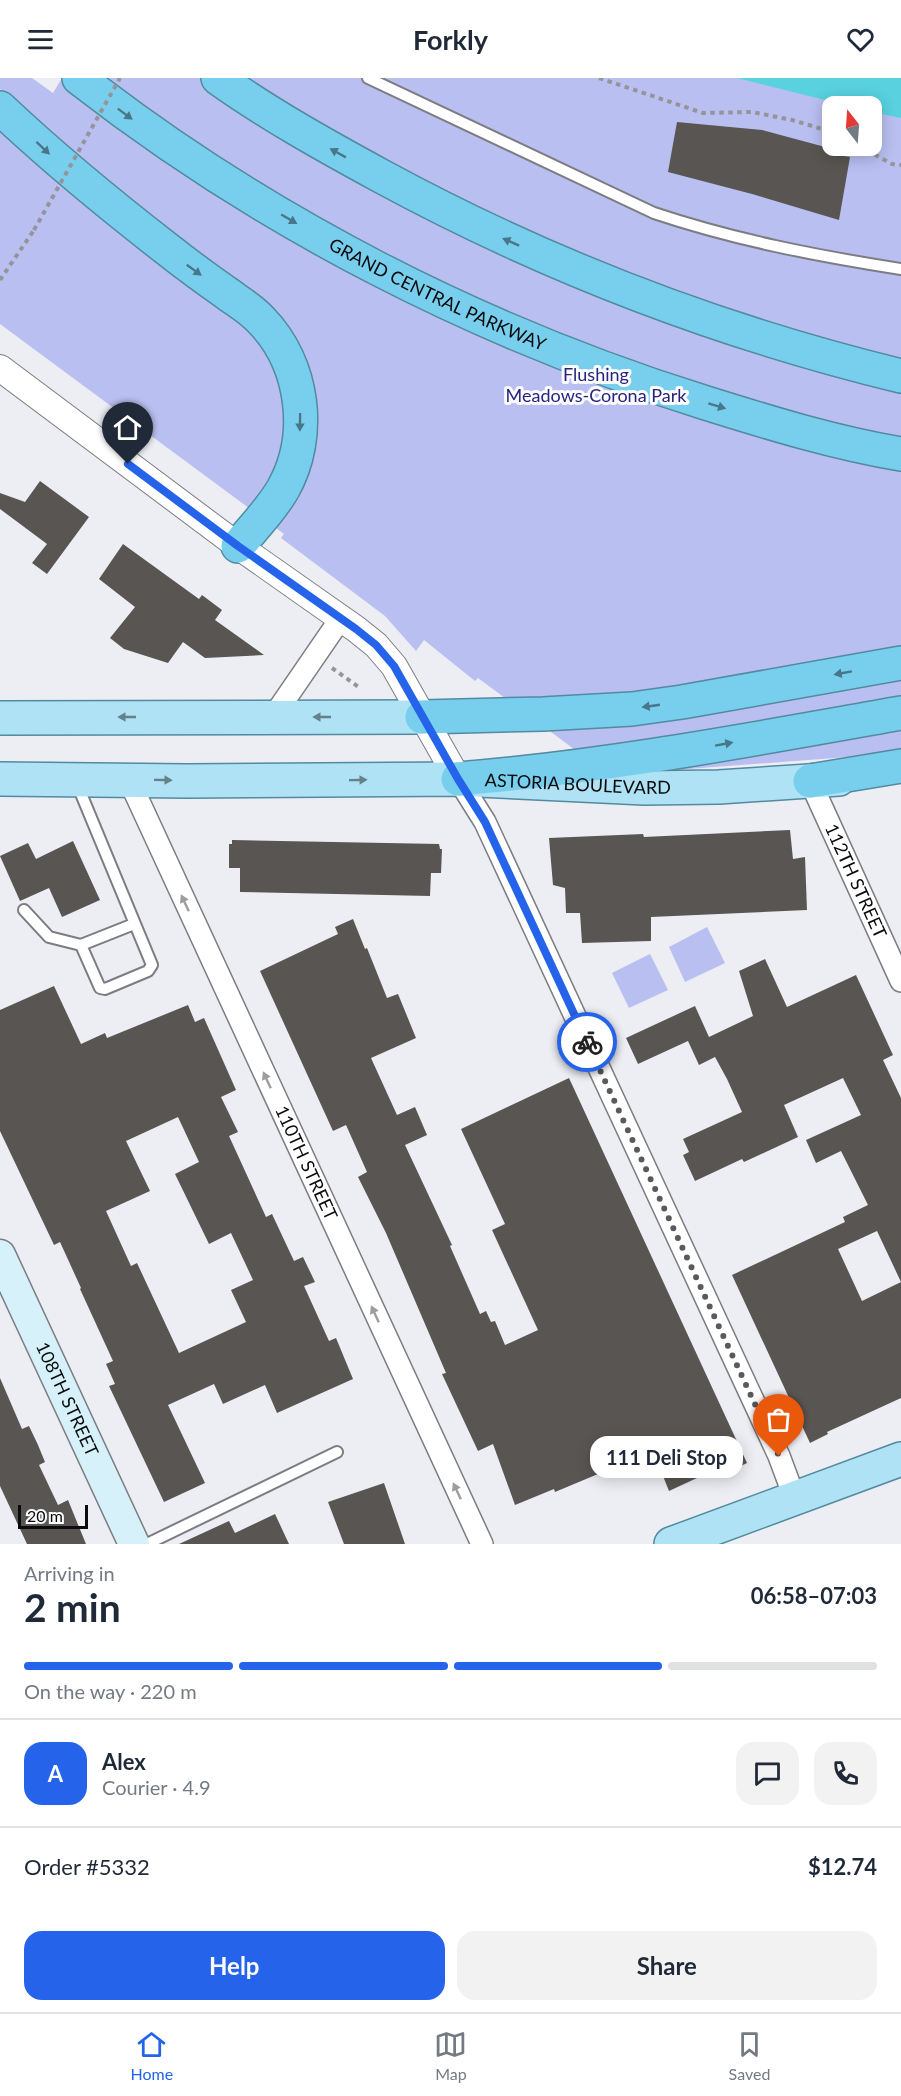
<!DOCTYPE html>
<html lang="en">
<head>
<meta charset="utf-8">
<style>
  body { margin:0; font-family:Lato,sans-serif; background:#f2f2f3; color:#1f2937; height:100vh; display:flex; flex-direction:column; font-size:22px; white-space:nowrap }
  * { box-sizing:border-box; margin:0 }
  p { font-size:20px; color:#747a83 }
  .icon { flex:none; width:33px; height:33px; fill:none; stroke:currentColor; stroke-width:2; stroke-linecap:round; stroke-linejoin:round }
  .map { position:relative; height:1466px; overflow:hidden }
  .sheet { display:flex; flex-direction:column; background:#fff; flex:1 }
  .sheet>* { flex:none }
  .needle { width:39px; rotate:343deg }
  .buttons { position:absolute; left:822px; top:18px; display:grid; gap:12px }
  .buttons a { display:grid; place-items:center; width:60px; height:60px; border-radius:12px; background:#fff; box-shadow:0 3px 15px #0003; font-size:30px }
  .scale { position:absolute; left:18px; bottom:15px; width:70px; box-sizing:border-box; padding-left:6px; border:3px solid #0b0b0d; border-top:0; font-size:16px; line-height:21px; white-space:nowrap; color:#0b0b0d; -webkit-text-stroke:4px #fbfcff; paint-order:stroke }
  .pin { position:absolute; display:grid; place-items:center; width:51px; height:51px; color:#fff; margin:-62px -26px; border-radius:50% 50% 50% 0; rotate:-45deg; box-shadow:0 0 6px #0007 }
  .pin .icon { rotate:45deg }
  .courier { position:absolute; display:grid; place-items:center; width:60px; height:60px; margin:-30px; border:4px solid #2563eb; border-radius:50%; background:#fff; color:#222; box-shadow:0 2px 8px #0007 }
  .bubble { position:absolute; height:42px; border-radius:18px; background:#fff; box-shadow:0 3px 15px #0003; font-size:20px; font-weight:700; line-height:42px; text-align:center }
  .overview em { font-style:normal; font-weight:700 }
  .overview div { display:flex; flex-direction:column-reverse }
  .overview { display:flex; align-items:center; justify-content:space-between; height:102px; padding:0 24px }
  h1 { font-size:39px; font-weight:700; line-height:45px }
  .bar { display:grid; grid-template-columns:repeat(4,1fr); gap:9px 6px; align-content:center; height:72px; padding:0 24px }
  .bar i { height:8px; border-radius:4px; background:#e0e1e3 }
  .bar .active { background:#2563eb }
  .bar p { grid-column:span 4 }
  .line { display:flex; align-items:center; gap:15px; padding:0 24px; border-top:2px solid #e0e1e3 }
  .line div { flex:1 }
  .round { display:grid; place-items:center; flex:none; width:63px; height:63px; border-radius:18px; background:#f2f2f3 }
  .button { display:flex; gap:12px; margin-top:auto; padding:12px 24px }
  .button a { flex:1; height:69px; border-radius:18px; background:#2563eb; color:#fff; font-size:24px; font-weight:700; line-height:69px; text-align:center }
  .button a+a { background:#f2f2f3; color:#1f2937 }
  header { display:flex; justify-content:space-between; align-items:center; height:78px; padding:0 24px; background:#fff; font-size:27px; font-weight:700 }
  .tabs { display:flex; justify-content:space-around; align-items:center; height:84px; border-top:2px solid #e0e1e3; background:#fff; font-size:16px; color:#747a83 }
  .tabs a { display:grid; justify-items:center; gap:3px }
  .tabs .active { color:#2563eb }
  .map>svg:first-child { display:block }
  .green { fill:#b9bff0; fill-rule:evenodd }
  .water { fill:#59d1df }
  .building { fill:#595552; fill-rule:evenodd }
  .lines { fill:none; stroke-linecap:round; stroke-linejoin:round }
  .service-casing { stroke:#7c7d82; stroke-width:14 }
  .minor-casing { stroke:#7c7d82; stroke-width:24 }
  .tertiary-casing { stroke:#7c7d82; stroke-width:28 }
  .secondary-casing { stroke:#7c7d82; stroke-width:33 }
  .primary-casing { stroke:#528a9f; stroke-width:36 }
  .motorway-casing { stroke:#528a9f; stroke-width:36 }
  .path { stroke:#949499; stroke-width:4; stroke-dasharray:4.5 4.5; stroke-linecap:butt }
  .service { stroke:#fff; stroke-width:10 }
  .minor { stroke:#fff; stroke-width:21 }
  .tertiary { stroke:#fff; stroke-width:26 }
  .secondary { stroke:#d6f1fa; stroke-width:30 }
  .primary { stroke:#aee2f4; stroke-width:33 }
  .motorway { stroke:#78cfed; stroke-width:33 }
  .path-bridge { stroke:#949499; stroke-width:4; stroke-dasharray:4.5 4.5; stroke-linecap:butt }
  .oneway { fill:#477788 }
  .oneway2 { fill:#65818c }
  .oneway3 { fill:#9d9d9e }
  .done { stroke:#5a5a5e; stroke-width:6; stroke-dasharray:0 10.8 }
  .route { stroke:#2563eb; stroke-width:8 }
  .labels { text-anchor:middle; stroke-width:6; stroke-linejoin:round; paint-order:stroke }
  .street-label { font-size:18px; fill:#0b0b0d; stroke:#fbfcff }
  .park-label { font-size:18px; fill:#2a2479; stroke:#fbfcff }
</style>
</head>
<body>
<header><svg class="icon" aria-label="menu" viewBox="0 0 24 24"><path d="M4 6h16M4 12h16M4 18h16"/></svg>Forkly<svg class="icon" aria-label="heart" viewBox="0 0 24 24"><path d="M12 20l-8-8c-3-5 5-10 8-4 3-6 11-1 8 4z"/></svg></header>
<div class="map">
<svg width="901" height="1466" viewBox="0 0 901 1466">
  <rect width="100%" height="100%" fill="#edeef4"/>
  <path class="green" d="M 0,0 L 32,0 L 53,15 L 62,0 L 901,0 L 901,675 L 609,697 L 478,600 L 475,603 L 424,562 L 416,573 L 385,538 L 281,460 L 284,456 L 0,246 L 0,46 L 20,33 L 0,11 ZM 832,28 L 872,28 L 872,68 L 832,68 Z
    M 707,849 L 725,885 L 685,904 L 669,869 Z
    M 650,876 L 668,912 L 629,930 L 612,895 Z"/>
  <path class="water" d="M 737,0 L 901,0 L 901,40 L 872,34 L 872,28 L 849,28 Z"/>
  <path class="building" d="M 677,44 L 762,52 L 840,73 L 839,77 L 850,79 L 839,142 L 752,116 L 668,94 Z
    M 40,403 L 89,439 L 47,496 L 32,485 L 47,466 L 0,431 L 0,415 L 25,424 Z
    M 123,466 L 199,521 L 202,517 L 222,532 L 215,542 L 264,577 L 205,580 L 183,564 L 168,585 L 124,571 L 110,560 L 135,529 L 99,501 Z
    M 790,752 L 793,781 L 805,779 L 807,832 L 651,839 L 651,863 L 582,865 L 580,835 L 566,835 L 565,810 L 553,807 L 549,760 L 643,756 L 644,759 Z
    M 232,762 L 439,766 L 440,771 L 442,771 L 441,795 L 431,795 L 430,818 L 240,814 L 240,790 L 229,790 L 229,766 L 232,766 Z
    M 73,763 L 100,822 L 62,839 L 49,810 L 20,823 L 0,778 L 28,765 L 36,781 Z
    M 353,841 L 365,871 L 367,870 L 387,920 L 398,916 L 416,960 L 371,980 L 397,1037 L 415,1029 L 427,1057 L 405,1067 L 444,1150 L 452,1167 L 450,1168 L 480,1236 L 486,1233 L 491,1244 L 495,1243 L 505,1267 L 538,1252 L 492,1152 L 505,1146 L 461,1051 L 569,1000 L 747,1385 L 729,1394 L 725,1387 L 669,1413 L 653,1373 L 555,1414 L 554,1411 L 515,1427 L 493,1366 L 478,1373 L 442,1296 L 446,1295 L 386,1155 L 358,1099 L 367,1094 L 346,1047 L 333,1053 L 260,893 L 338,856 L 335,849 Z
    M 765,881 L 787,929 L 856,897 L 893,977 L 883,982 L 901,1020 L 901,1320 L 827,1354 L 828,1356 L 810,1365 L 732,1197 L 845,1144 L 843,1139 L 868,1127 L 841,1073 L 816,1085 L 806,1062 L 861,1037 L 843,1000 L 784,1027 L 798,1059 L 744,1084 L 742,1081 L 695,1103 L 683,1077 L 689,1074 L 683,1061 L 742,1034 L 727,1001 L 715,979 L 699,987 L 688,963 L 638,986 L 626,960 L 695,928 L 709,959 L 753,938 L 739,893 ZM 877,1153 L 901,1204 L 862,1223 L 838,1171 Z
    M 54,908 L 81,966 L 105,955 L 107,960 L 188,927 L 195,944 L 204,940 L 236,1012 L 221,1019 L 238,1054 L 229,1058 L 266,1139 L 272,1136 L 294,1183 L 303,1179 L 315,1204 L 304,1208 L 329,1263 L 336,1260 L 353,1301 L 277,1335 L 265,1307 L 223,1326 L 214,1306 L 168,1327 L 205,1405 L 164,1424 L 109,1308 L 115,1306 L 106,1286 L 113,1283 L 80,1211 L 81,1210 L 60,1164 L 54,1167 L 0,1053 L 0,932 ZM 178,1039 L 199,1084 L 175,1096 L 209,1166 L 231,1155 L 253,1202 L 231,1212 L 246,1244 L 179,1275 L 137,1185 L 131,1188 L 106,1133 L 150,1113 L 126,1063 Z
    M 0,1300 L 22,1351 L 29,1348 L 38,1367 L 45,1384 L 39,1387 L 58,1427 L 68,1422 L 86,1466 L 27,1466 L 0,1408 Z
    M 384,1405 L 405,1466 L 344,1466 L 328,1424 Z
    M 275,1436 L 289,1466 L 179,1466 L 229,1443 L 235,1455 Z"/>
  <g class="lines">
    <g class="service-casing">
      <path id="service" d="M 368,0 L 654,135 C 735,162 817,178 901,191
        M 24,832 L 49,859 L 81,867 L 100,910 L 105,911 L 148,893 L 152,887 L 77,706
        M 81,867 L 134,846
        M 147,1466 L 337,1374"/>
    </g>
    <g class="minor-casing">
      <g id="minor">
        <path d="M 273,639 L 341,540"/>
        <path d="M 458,701 L 485,744 L 779,1378 L 795,1421"/>
        <path id="s1" d="M 129,702 L 482,1466"/>
        <path id="s2" d="M 810,703 L 901,903"/>
      </g>
    </g>
    <g class="tertiary-casing">
      <path id="tertiary" d="M 0,290 L 238,468 L 356,551 L 376,567 L 394,588 L 458,701"/>
    </g>
    <g class="secondary-casing">
      <g id="secondary">
        <path id="s3" d="M 0,1177 L 134,1466"/>
      </g>
    </g>
    <g class="primary-casing">
      <g id="primary">
        <path d="M 0,640 L 422,639"/>
        <path id="s4" d="M 0,701 L 187,703 L 458,701 L 644,710 L 719,709 L 839,701"/>
        <path d="M 671,1466 L 901,1381"/>
      </g>
    </g>
    <g class="motorway-casing">
      <g id="motorway">
        <path id="s5" d="M 79,0 C 265,145 481,255 706,325 C 770,345 835,365 901,376"/>
        <path d="M 218,0 C 270,37 326,68 381,98 C 545,187 720,254 901,298"/>
        <path d="M 0,30 C 53,80 109,126 167,171 C 186,186 205,200 225,214 C 237,223 251,231 261,242 C 304,286 313,358 283,411 C 271,432 253,450 238,468"/>
        <path d="M 422,639 L 543,636 L 632,631 L 682,624 L 901,585"/>
        <path d="M 458,701 C 607,689 754,661 901,635"/>
        <path d="M 810,703 L 901,688"/>
      </g>
    </g>
    <path class="path" d="M 599,0 L 703,35 L 752,34 L 792,42 L 832,54
      M 859,68 L 892,86 L 901,87
      M 0,202 L 34,152
      M 332,590 L 360,610"/>
    <use href="#service" class="service"/>
    <use href="#minor" class="minor"/>
    <use href="#tertiary" class="tertiary"/>
    <use href="#secondary" class="secondary"/>
    <use href="#primary" class="primary"/>
    <use href="#motorway" class="motorway"/>
    <path class="path-bridge" d="M 34,152 L 120,0"/>
  </g>
  <defs><path id="oneway-solid" d="M-6-.8H1V-3.2L6.5 0L1 3.2V.8H-6Z" transform="scale(1.5)"/></defs>
  <g class="oneway">
    <use href="#oneway-solid" transform="translate(125 36) rotate(37)"/>
    <use href="#oneway-solid" transform="translate(43 70) rotate(43)"/>
    <use href="#oneway-solid" transform="translate(338 75) rotate(-151)"/>
    <use href="#oneway-solid" transform="translate(289 141) rotate(30)"/>
    <use href="#oneway-solid" transform="translate(511 164) rotate(-156)"/>
    <use href="#oneway-solid" transform="translate(194 192) rotate(36)"/>
    <use href="#oneway-solid" transform="translate(717 328) rotate(17)"/>
    <use href="#oneway-solid" transform="translate(300 344) rotate(91)"/>
    <use href="#oneway-solid" transform="translate(843 595) rotate(170)"/>
    <use href="#oneway-solid" transform="translate(651 628) rotate(172)"/>
    <use href="#oneway-solid" transform="translate(724 666) rotate(-10)"/>
  </g>
  <g class="oneway2">
    <use href="#oneway-solid" transform="translate(127 639) rotate(180)"/>
    <use href="#oneway-solid" transform="translate(322 639) rotate(-180)"/>
    <use href="#oneway-solid" transform="translate(163 702) rotate(1)"/>
    <use href="#oneway-solid" transform="translate(358 702) rotate(-1)"/>
  </g>
  <g class="oneway3">
    <use href="#oneway-solid" transform="translate(185 825) rotate(-115)"/>
    <use href="#oneway-solid" transform="translate(267 1002) rotate(-115)"/>
    <use href="#oneway-solid" transform="translate(375 1236) rotate(-115)"/>
    <use href="#oneway-solid" transform="translate(457 1413) rotate(-115)"/>
  </g>
  <g class="lines">
    <path class="done" d="M 587,964 L 779,1378"/>
    <path class="route" d="M 128,386 L 238,468 L 356,551 L 376,567 L 394,588 L 458,701 L 485,744 L 587,964"/>
  </g>
  <g class="labels">
    <g class="street-label">
      <text dy="6" stroke="none"><textPath href="#s5" startOffset="420">GRAND CENTRAL PARKWAY</textPath></text>
      <text dy="6" stroke="none"><textPath href="#s4" startOffset="578">ASTORIA BOULEVARD</textPath></text>
      <text dy="6" stroke="none"><textPath href="#s2" startOffset="110">112TH STREET</textPath></text>
      <text dy="6" stroke="none"><textPath href="#s1" startOffset="422">110TH STREET</textPath></text>
      <text dy="6" stroke="none"><textPath href="#s3" startOffset="159">108TH STREET</textPath></text>
    </g>
    <g class="park-label">
      <text x="596" y="303">Flushing<tspan x="596" dy="21">Meadows-Corona Park</tspan></text>
    </g>
  </g>
</svg>
<div class="buttons">
<a><svg class="needle" viewBox="-14 -14 28 28"><path d="M0-13l5 13h-10z" fill="#e53935"/><path d="M0 13l5-13h-10z" fill="#747a83"/></svg></a>
</div>
<div class="scale">20 m</div>
<div class="pin" style="left:779px;top:1378px;background:#ea580c"><svg class="icon" aria-label="bag" viewBox="0 0 24 24"><path d="M5 8h14l-1 12H6zM9 8a3 3 0 0 1 6 0"/></svg></div>
<div class="pin" style="left:128px;top:386px;background:#1f2937"><svg class="icon" aria-label="home" viewBox="0 0 24 24"><path d="M3 11l9-7 9 7M6 9v11h12V9"/></svg></div>
<div class="courier" style="left:587px;top:964px"><svg class="icon" aria-label="bike" viewBox="0 0 24 24"><circle cx="6" cy="16" r="4"/><circle cx="18" cy="16" r="4"/><path d="M6 16l4-8h5l3 8M10 8l3 8H6M13 5h3"/></svg></div>
<div class="bubble" style="left:590px;top:1358px;width:153px">111 Deli Stop</div>
</div>
<section class="sheet">
<div class="overview"><div><h1>2 min</h1><p>Arriving in</p></div><em>06:58–07:03</em></div>
<div class="bar"><i class="active"></i><i class="active"></i><i class="active"></i><i></i><p>On the way · 220 m</p></div>
<div class="line" style="height:108px"><b class="round" style="background:#2563eb;color:#fff">A</b><div><b>Alex</b><p>Courier · 4.9</p></div><a class="round"><svg class="icon" aria-label="chat" viewBox="0 0 24 24"><path d="M4 5h16v11H9l-5 4z"/></svg></a><a class="round"><svg class="icon" aria-label="phone" viewBox="0 0 24 24"><path d="M5 4h4l2 5-3 2q2 4 5 5l2-3 5 2v4C11 20 4 13 5 4z"/></svg></a></div>
<div class="line" style="height:78px"><div>Order #5332</div><b>$12.74</b></div>
<div class="button"><a>Help</a><a>Share</a></div>
</section>
<nav class="tabs">
<a class="active"><svg class="icon" aria-label="home" viewBox="0 0 24 24"><path d="M3 11l9-7 9 7M6 9v11h12V9"/></svg>Home</a>
<a><svg class="icon" aria-label="map" viewBox="0 0 24 24"><path d="M3 6l6-2 6 2 6-2v14l-6 2-6-2-6 2zM9 4v14M15 6v14"/></svg>Map</a>
<a><svg class="icon" aria-label="saved" viewBox="0 0 24 24"><path d="M7 4h10v16l-5-4-5 4z"/></svg>Saved</a>
</nav>
</body>
</html>
